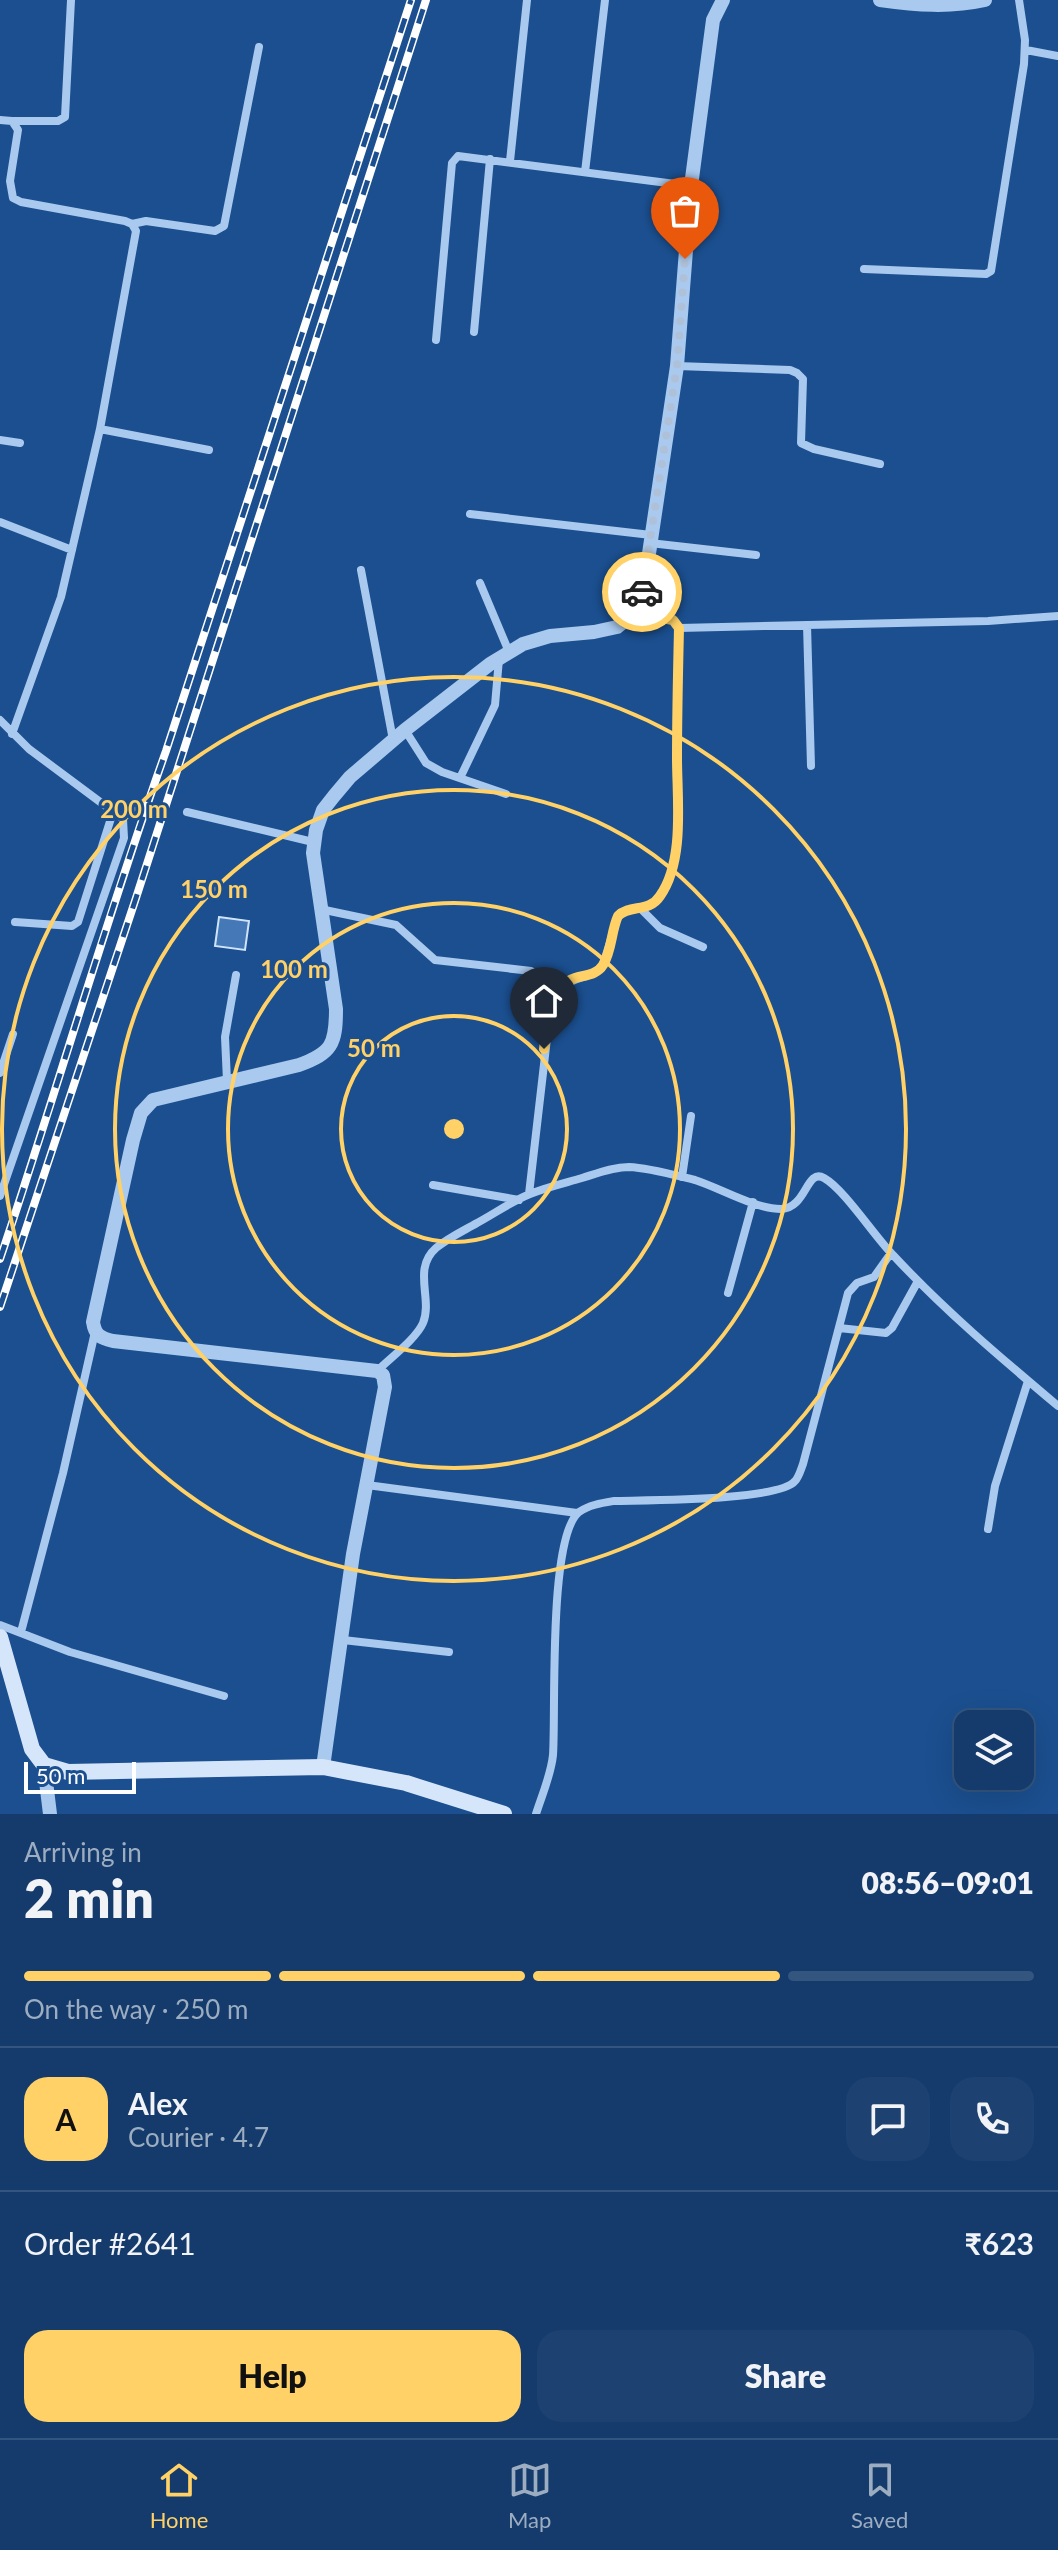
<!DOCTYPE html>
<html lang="en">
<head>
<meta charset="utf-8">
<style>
  body { margin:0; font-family:Lato,sans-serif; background:#1d4271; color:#f1f3f6; height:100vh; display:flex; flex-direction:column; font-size:30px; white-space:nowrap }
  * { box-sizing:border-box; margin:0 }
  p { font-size:26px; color:#9dadc1 }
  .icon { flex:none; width:44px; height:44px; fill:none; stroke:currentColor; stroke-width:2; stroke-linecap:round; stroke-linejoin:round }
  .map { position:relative; height:1814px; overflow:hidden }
  .panel { display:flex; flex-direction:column; background:#143b6b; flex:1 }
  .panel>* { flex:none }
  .fabs { position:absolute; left:954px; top:1710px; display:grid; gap:16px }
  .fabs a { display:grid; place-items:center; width:80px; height:80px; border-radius:16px; background:#143b6b; box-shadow:0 8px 32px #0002,0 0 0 2px #33557e; font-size:40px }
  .scale { position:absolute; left:24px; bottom:20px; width:112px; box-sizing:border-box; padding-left:8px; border:4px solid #fff; border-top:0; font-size:22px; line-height:28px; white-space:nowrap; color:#fff; -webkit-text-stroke:6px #1b4f8f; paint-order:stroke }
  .pin { position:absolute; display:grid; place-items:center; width:68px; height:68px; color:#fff; margin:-82px -34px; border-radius:50% 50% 50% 0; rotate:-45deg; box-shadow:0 0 8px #0007 }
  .pin .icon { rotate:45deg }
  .courier { position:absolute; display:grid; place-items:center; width:80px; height:80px; margin:-40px; border:6px solid #ffd166; border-radius:50%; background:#fff; color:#222; box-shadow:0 2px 10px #0007 }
  .head em { font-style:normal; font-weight:800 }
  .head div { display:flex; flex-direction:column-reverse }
  .head { display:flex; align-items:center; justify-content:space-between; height:136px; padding:0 24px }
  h1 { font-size:52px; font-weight:800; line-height:60px }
  .bar { display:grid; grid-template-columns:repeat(4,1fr); gap:12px 8px; align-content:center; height:96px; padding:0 24px }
  .bar i { height:10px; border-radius:6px; background:#33557e }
  .bar .active { background:#ffd166 }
  .bar p { grid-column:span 4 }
  .line { display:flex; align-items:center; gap:20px; padding:0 24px; border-top:2px solid #33557e }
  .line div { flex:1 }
  .round { display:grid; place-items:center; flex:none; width:84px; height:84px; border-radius:24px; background:#1d4271 }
  .primary-button { display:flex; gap:16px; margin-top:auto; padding:16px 24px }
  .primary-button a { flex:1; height:92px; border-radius:24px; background:#ffd166; color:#111; font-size:32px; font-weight:800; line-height:92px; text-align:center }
  .primary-button a+a { background:#1d4271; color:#f1f3f6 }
  .tabs { display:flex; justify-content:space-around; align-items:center; height:112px; border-top:2px solid #33557e; background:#143b6b; font-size:22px; color:#9dadc1 }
  .tabs a { display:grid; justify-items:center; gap:4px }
  .tabs .active { color:#ffd166 }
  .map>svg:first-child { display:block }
  .building { fill:#4478b7; stroke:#cfe3fa; stroke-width:2 }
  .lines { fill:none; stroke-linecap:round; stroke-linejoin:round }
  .minor { stroke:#a9c9ee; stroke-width:8 }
  .tertiary { stroke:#a9c9ee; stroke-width:14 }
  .secondary { stroke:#d6e6fa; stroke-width:16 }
  .rail-casing { stroke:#fff; stroke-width:8 }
  .rail { stroke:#1b4f8f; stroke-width:5; stroke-dasharray:15; stroke-linecap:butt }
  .done { stroke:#afc1d8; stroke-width:8; stroke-dasharray:0 14.4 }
  .route { stroke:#ffd166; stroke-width:10 }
  .ring { fill:none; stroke:#ffd166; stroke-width:4 }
  .centre { fill:#ffd166; stroke:#1b4f8f; stroke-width:4 }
  .ring-label { font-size:24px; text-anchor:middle; font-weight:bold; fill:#ffd166; stroke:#1b4f8f; stroke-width:6; stroke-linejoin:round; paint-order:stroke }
</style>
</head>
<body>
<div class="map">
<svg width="1058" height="1814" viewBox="0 0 1058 1814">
  <rect width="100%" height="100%" fill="#1b4f8f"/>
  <path class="building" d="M 219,917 L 249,921 L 245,950 L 215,946 Z"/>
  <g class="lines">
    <path class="minor" d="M 1026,50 L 1058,56
      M 0,120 L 12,121 L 18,130 L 10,181 L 13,198 L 21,202 L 125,221 L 132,224 L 136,231 L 100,429 L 61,597 L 12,734
      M 12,121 L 58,121 L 65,117 L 71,0
      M 510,161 L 527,0
      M 585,172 L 605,0
      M 132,224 L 146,221 L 215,231 L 224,226 L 259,47
      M 864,269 L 986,274 L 991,271 L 1024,64 L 1025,40 L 1019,0
      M 474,332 L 490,159
      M 436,340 L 452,163 L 458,156 L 691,186
      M 677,366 L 790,370 L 797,373 L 803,379 L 801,443 L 814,449 L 880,464
      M 100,429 L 209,450
      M 0,440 L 20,443
      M 470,514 L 651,535
      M 0,522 L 72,550
      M 650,543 L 756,555
      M 361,570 L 393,740
      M 480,583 L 509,652
      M 807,625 L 811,766
      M 679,628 L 988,621 L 1058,616
      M 0,720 L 29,749 L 123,819 L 124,838 L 0,1196
      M 405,730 L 426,763 L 442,772 L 506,794
      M 460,778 L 495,705 L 499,659
      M 187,812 L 313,842
      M 320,909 L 396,925 L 435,960 L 531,971 L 559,990
      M 641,909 L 660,928 L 703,947
      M 15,922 L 72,926 L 78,922 L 113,812
      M 0,1073 L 13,1034
      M 227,1081 L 225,1037 L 236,975
      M 682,1177 L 691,1116
      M 433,1185 L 519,1200
      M 529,1194 L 551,1004 C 571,968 584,986 603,965 L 618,916 C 630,904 649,913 660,896 C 685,861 677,799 677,758 C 677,715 678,671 679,628 L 673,620 L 634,613
      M 728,1293 L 753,1202
      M 839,1328 L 886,1333 L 892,1328 L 918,1281
      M 377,1371 C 390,1358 416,1339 423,1323 C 433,1299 412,1269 436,1248 C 448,1238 463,1231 477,1223 C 494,1214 512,1201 530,1194 C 547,1187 565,1183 582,1178 C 598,1173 613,1167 629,1167 C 650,1168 674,1175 695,1180 C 720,1188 755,1209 781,1209 C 807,1208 806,1168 824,1178 C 844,1189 875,1237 893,1255 C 944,1310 1001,1358 1058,1406
      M 367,1485 L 577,1513
      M 988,1529 L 995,1486 L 1028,1381
      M 0,1625 L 70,1652 L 224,1696
      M 21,1632 L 63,1473 L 95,1332
      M 343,1640 L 449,1652
      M 536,1814 C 542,1795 551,1775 553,1755 C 556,1712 548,1537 579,1512 C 589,1505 602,1503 614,1501 C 644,1500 779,1501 795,1481 C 799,1477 801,1469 803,1464 L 848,1293 L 857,1283 L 874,1277 L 891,1253"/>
    <path class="tertiary" d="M 880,0 C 916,5 949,8 985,0
      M 44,1765 L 50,1814
      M 323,1767 L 353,1554 L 385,1387 L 383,1375 L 377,1371 L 113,1341 C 100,1338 95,1335 93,1322 L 133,1140 L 141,1113 L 153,1100 L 299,1065 C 332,1053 336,1044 336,1009 L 313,853 L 316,830 L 323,810 L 334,796 L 350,777 L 405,730 L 490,664 L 523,644 L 550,636 L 594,632 L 617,627 L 634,613 L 644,587 L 677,366 L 691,186 L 713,20 L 723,0"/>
    <path class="secondary" d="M 0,1637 L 32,1749 L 44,1765 L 68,1772 L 323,1767 L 406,1783 L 504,1814"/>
    <g class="rail-casing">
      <path id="rail" d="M 0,1259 C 57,1091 106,919 166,751 L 411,0
        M 0,1307 L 135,901 L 426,0"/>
    </g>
    <use href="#rail" class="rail"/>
  </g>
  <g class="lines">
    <path class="done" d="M 642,592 L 677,366 L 685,259"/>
    <path class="route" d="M 544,1049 C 547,1025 547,987 575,978 C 585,975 597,975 603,965 C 612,951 611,931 618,916 C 630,904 649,913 660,896 C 685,861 677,799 677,758 C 677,715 678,671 679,628 L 673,620 L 634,613 L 642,592"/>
  </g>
  <g class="ring">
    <circle cx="454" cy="1129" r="113"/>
    <circle cx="454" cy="1129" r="226"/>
    <circle cx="454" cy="1129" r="339"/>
    <circle cx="454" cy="1129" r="452"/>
  </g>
  <circle cx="454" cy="1129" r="12" class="centre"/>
  <g class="ring-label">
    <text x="134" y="818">200 m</text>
    <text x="214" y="898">150 m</text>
    <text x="294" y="978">100 m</text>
    <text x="374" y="1057">50 m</text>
  </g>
</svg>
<div class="fabs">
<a><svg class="icon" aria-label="layers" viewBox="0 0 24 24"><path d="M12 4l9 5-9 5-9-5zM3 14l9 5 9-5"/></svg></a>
</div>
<div class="scale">50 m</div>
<div class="pin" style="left:685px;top:259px;background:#ea580c"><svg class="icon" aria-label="bag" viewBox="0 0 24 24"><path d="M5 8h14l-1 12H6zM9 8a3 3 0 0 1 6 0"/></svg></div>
<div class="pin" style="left:544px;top:1049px;background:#1f2937"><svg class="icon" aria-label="home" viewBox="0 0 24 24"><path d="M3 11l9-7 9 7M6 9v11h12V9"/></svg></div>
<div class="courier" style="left:642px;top:592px"><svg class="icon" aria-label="car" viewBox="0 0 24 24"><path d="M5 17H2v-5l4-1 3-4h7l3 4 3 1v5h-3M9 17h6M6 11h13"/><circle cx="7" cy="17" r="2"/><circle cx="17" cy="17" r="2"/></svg></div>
</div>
<section class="panel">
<div class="head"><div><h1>2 min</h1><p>Arriving in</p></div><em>08:56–09:01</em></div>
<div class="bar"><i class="active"></i><i class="active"></i><i class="active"></i><i></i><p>On the way · 250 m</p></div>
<div class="line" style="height:144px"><b class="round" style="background:#ffd166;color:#111">A</b><div><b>Alex</b><p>Courier · 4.7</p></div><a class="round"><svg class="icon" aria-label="chat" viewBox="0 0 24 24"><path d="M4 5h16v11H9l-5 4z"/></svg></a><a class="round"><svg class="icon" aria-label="phone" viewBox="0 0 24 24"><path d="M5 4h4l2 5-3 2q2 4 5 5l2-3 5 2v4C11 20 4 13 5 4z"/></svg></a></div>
<div class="line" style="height:104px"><div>Order #2641</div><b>₹623</b></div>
<div class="primary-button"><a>Help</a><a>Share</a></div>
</section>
<nav class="tabs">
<a class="active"><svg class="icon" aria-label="home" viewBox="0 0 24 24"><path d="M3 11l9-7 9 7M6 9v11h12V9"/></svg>Home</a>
<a><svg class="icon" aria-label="map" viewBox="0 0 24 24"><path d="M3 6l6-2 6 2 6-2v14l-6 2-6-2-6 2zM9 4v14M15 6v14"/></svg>Map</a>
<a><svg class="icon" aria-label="saved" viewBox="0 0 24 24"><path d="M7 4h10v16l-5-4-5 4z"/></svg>Saved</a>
</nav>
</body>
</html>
